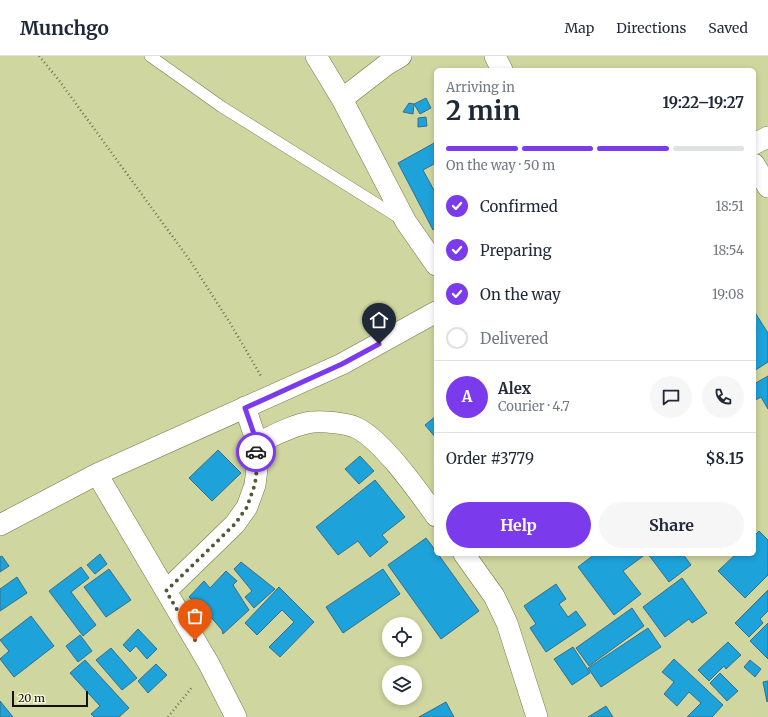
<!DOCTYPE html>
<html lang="en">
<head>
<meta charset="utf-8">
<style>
  body { margin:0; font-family:Merriweather,serif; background:#f6f6f7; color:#1f2937; height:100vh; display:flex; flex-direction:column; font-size:15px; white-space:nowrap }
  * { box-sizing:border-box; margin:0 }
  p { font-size:13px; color:#747a83 }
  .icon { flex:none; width:22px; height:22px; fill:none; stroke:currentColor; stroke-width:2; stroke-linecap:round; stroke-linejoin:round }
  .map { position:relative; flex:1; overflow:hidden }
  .details { position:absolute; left:434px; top:12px; width:322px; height:488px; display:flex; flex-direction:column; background:#fff; border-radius:6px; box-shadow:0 2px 6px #0003 }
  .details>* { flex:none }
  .fabs { position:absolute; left:382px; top:561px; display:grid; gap:8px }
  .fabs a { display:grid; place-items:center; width:40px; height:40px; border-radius:50%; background:#fff; box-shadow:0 2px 6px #0003; font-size:20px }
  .scale { position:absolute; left:12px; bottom:10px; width:76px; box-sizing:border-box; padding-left:4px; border:2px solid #121401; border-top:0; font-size:11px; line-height:14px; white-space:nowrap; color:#121401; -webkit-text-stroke:3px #f0f4d8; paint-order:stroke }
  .pin { position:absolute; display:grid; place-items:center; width:34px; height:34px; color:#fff; margin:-41px -17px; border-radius:50% 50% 50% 0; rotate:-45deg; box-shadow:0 0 4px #0007 }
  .pin .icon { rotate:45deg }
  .courier { position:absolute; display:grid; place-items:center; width:40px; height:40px; margin:-20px; border:3px solid #7c3aed; border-radius:50%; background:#fff; color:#222; box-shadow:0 1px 5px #0007 }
  .summary em { font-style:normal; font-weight:700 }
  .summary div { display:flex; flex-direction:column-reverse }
  .summary { display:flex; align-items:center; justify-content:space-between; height:68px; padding:0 12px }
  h1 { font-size:26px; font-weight:700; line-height:30px }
  .bar { display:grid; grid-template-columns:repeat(4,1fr); gap:6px 4px; align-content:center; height:48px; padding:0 12px }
  .bar i { height:5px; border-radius:3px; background:#e0e1e3 }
  .bar .active { background:#7c3aed }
  .bar p { grid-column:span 4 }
  .line { display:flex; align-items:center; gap:10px; padding:0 12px; border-top:1px solid #e0e1e3 }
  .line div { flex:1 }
  .round { display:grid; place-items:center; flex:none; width:42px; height:42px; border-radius:21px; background:#f6f6f7 }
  ol { padding:0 12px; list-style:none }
  li { display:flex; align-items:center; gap:12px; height:44px }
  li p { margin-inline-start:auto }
  li .icon { padding:4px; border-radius:50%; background:#7c3aed; color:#fff; stroke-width:4 }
  li:last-child { color:#747a83 }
  li i { width:22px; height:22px; border:2px solid #e0e1e3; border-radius:50% }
  .action { display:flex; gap:8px; margin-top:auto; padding:8px 12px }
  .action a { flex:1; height:46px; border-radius:24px; background:#7c3aed; color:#fff; font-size:16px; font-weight:700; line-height:46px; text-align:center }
  .action a+a { background:#f6f6f7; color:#1f2937 }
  header { display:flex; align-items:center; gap:24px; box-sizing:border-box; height:56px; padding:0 20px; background:#fff; border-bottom:1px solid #e0e1e3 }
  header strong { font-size:19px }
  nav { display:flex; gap:22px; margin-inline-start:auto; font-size:14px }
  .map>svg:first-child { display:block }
  .building { fill:#1da2da; stroke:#386e8b }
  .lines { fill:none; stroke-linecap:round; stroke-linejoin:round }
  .service-casing { stroke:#737844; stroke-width:12 }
  .minor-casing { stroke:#737844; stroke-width:22 }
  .path { stroke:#6e734e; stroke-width:2.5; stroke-dasharray:1 3; stroke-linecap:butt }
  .service { stroke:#fff; stroke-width:11 }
  .minor { stroke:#fff; stroke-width:21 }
  .done { stroke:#545838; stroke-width:4; stroke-dasharray:0 7.2 }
  .route { stroke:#7c3aed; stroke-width:5 }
</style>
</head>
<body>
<header>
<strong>Munchgo</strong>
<nav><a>Map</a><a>Directions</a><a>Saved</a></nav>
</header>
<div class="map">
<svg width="768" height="661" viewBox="0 0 768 661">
  <rect width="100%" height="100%" fill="#cfd69f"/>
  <path class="building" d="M 426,42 L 431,52 L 420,58 L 414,48 Z
    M 409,47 L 414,48 L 413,58 L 403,56 Z
    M 426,61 L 427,70 L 418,71 L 418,62 Z
    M 436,86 L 436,107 L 423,114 L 436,138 L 436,172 L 433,174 L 398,107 Z
    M 754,255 L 768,277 L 768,306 L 754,315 Z
    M 768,320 L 768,353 L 761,341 L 754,345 L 754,328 Z
    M 436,360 L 436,382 L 425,369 Z
    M 218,394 L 241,417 L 212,445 L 189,422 Z
    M 360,400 L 374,415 L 359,428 L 345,413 Z
    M 375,424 L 405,461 L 382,479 L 388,486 L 370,501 L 358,485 L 338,499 L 316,471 Z
    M 759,475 L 768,484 L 768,519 L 745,542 L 718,515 L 736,498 L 754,498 L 754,480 Z
    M 426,482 L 436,495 L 436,498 L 438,498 L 479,555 L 441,583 L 388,509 Z
    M 100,498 L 107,508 L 95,518 L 87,509 Z
    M 595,498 L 646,498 L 623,515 L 641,538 L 614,559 L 578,511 Z
    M 648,498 L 683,498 L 691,509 L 669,526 Z
    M 2,500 L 9,510 L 0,516 L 0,501 Z
    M 241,506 L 275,533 L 254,552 L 245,541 L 252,535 L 234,513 Z
    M 81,511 L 89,522 L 71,536 L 96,569 L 83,580 L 49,535 Z
    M 109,513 L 131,544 L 106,561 L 84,531 Z
    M 383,513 L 400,538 L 343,577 L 326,551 Z
    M 226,515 L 237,525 L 233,529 L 249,554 L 223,578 L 222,574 L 203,552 L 201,554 L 189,541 L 204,525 L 210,532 Z
    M 17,521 L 27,537 L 0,555 L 0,533 Z
    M 682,522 L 707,557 L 692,567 L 689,563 L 665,581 L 643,551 Z
    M 556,528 L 566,543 L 559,548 L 568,561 L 576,555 L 586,569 L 546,596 L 530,572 L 536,568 L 524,550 Z
    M 279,531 L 314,566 L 280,601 L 269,591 L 294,566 L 282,554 L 257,579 L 245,567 Z
    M 768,534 L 768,555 L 760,563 L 763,567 L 749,581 L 735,567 Z
    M 632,552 L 644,570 L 589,610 L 576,592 Z
    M 31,560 L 54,590 L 14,621 L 0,603 L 9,595 L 0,584 Z
    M 768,567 L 768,603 L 750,585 Z
    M 648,572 L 661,591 L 601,631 L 588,612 Z
    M 138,573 L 157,593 L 147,603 L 136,590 L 130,596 L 123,589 Z
    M 80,579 L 92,595 L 78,606 L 66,590 Z
    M 728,586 L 741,599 L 726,613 L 724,610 L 709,625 L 698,614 Z
    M 573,591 L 590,617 L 572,629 L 554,603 Z
    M 111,592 L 137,622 L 122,634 L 96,604 Z
    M 674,603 L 723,649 L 712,661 L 687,661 L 701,647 L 689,636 L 677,650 L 664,638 L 674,626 L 662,616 Z
    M 85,604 L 129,652 L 119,661 L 94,661 L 91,658 L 100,650 L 70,617 Z
    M 750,604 L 761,613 L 755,621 L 744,611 Z
    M 156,608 L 167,619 L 148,637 L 138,625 Z
    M 720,617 L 738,635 L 727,645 L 710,627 Z
    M 768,625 L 768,645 L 767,646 L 763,626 Z
    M 0,645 L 13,661 L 0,661 Z
    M 446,646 L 454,661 L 419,661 Z
    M 606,650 L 613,661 L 588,661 Z"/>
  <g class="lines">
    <g class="service-casing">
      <path id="service" d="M 150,0 L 222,51 L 401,163"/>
    </g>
    <g class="minor-casing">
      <path id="minor" d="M 316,0 L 342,43 L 406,166 L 436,209
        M 495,0 L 502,14
        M 342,43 L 386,9 L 401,0
        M 754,88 L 768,81
        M 754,108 L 768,131
        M 255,388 C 273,380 292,369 312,366 C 323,365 347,367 357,372 C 383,385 418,435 436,460
        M 97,418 L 209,608 L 236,661
        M 0,469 L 97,418 L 342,308 L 436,256
        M 464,498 L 494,540 L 507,567 L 537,661
        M 166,535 L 235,468 L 247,451 L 255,429 L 258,404 L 254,378 L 245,351"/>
    </g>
    <path class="path" d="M 39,0 L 58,23 L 191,206 L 230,267 L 261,320
      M 168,661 L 193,630"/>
    <use href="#service" class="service"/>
    <use href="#minor" class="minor"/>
  </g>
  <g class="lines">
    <path class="done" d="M 195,584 L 166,535 L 235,468 L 247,451 L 255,428 L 258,404 L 256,396"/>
    <path class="route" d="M 256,396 L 254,378 L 245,352 L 342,308 L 379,288"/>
  </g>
</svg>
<div class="fabs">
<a><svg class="icon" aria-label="locate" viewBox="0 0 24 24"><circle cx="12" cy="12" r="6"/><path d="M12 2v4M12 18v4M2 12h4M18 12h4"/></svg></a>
<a><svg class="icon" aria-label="layers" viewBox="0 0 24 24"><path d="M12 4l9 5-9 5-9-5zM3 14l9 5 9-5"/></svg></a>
</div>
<div class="scale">20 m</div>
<div class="pin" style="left:195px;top:584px;background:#ea580c"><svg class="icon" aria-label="bag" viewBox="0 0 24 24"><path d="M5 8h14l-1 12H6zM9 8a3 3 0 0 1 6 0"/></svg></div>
<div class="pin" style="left:379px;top:288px;background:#1f2937"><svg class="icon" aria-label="home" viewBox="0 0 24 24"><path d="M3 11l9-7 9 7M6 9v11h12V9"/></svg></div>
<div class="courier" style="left:256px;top:396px"><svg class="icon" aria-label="car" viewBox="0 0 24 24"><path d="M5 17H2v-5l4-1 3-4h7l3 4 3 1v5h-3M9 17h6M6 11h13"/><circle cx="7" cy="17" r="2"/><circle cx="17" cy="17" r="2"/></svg></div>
<section class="details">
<div class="summary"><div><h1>2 min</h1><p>Arriving in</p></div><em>19:22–19:27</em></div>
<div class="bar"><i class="active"></i><i class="active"></i><i class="active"></i><i></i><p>On the way · 50 m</p></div>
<ol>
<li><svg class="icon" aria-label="check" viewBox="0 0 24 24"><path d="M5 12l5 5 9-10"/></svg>Confirmed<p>18:51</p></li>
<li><svg class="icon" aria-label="check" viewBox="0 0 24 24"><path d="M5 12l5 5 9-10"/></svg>Preparing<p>18:54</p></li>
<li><svg class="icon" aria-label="check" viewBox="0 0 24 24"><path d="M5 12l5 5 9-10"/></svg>On the way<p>19:08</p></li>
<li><i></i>Delivered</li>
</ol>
<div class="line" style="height:72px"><b class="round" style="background:#7c3aed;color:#fff">A</b><div><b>Alex</b><p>Courier · 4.7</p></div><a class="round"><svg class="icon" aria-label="chat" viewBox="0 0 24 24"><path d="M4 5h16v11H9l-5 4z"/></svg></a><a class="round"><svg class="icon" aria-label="phone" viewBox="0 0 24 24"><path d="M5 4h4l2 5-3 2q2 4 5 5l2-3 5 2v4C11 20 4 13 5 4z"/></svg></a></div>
<div class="line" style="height:52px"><div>Order #3779</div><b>$8.15</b></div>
<div class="action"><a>Help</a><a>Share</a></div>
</section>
</div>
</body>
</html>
